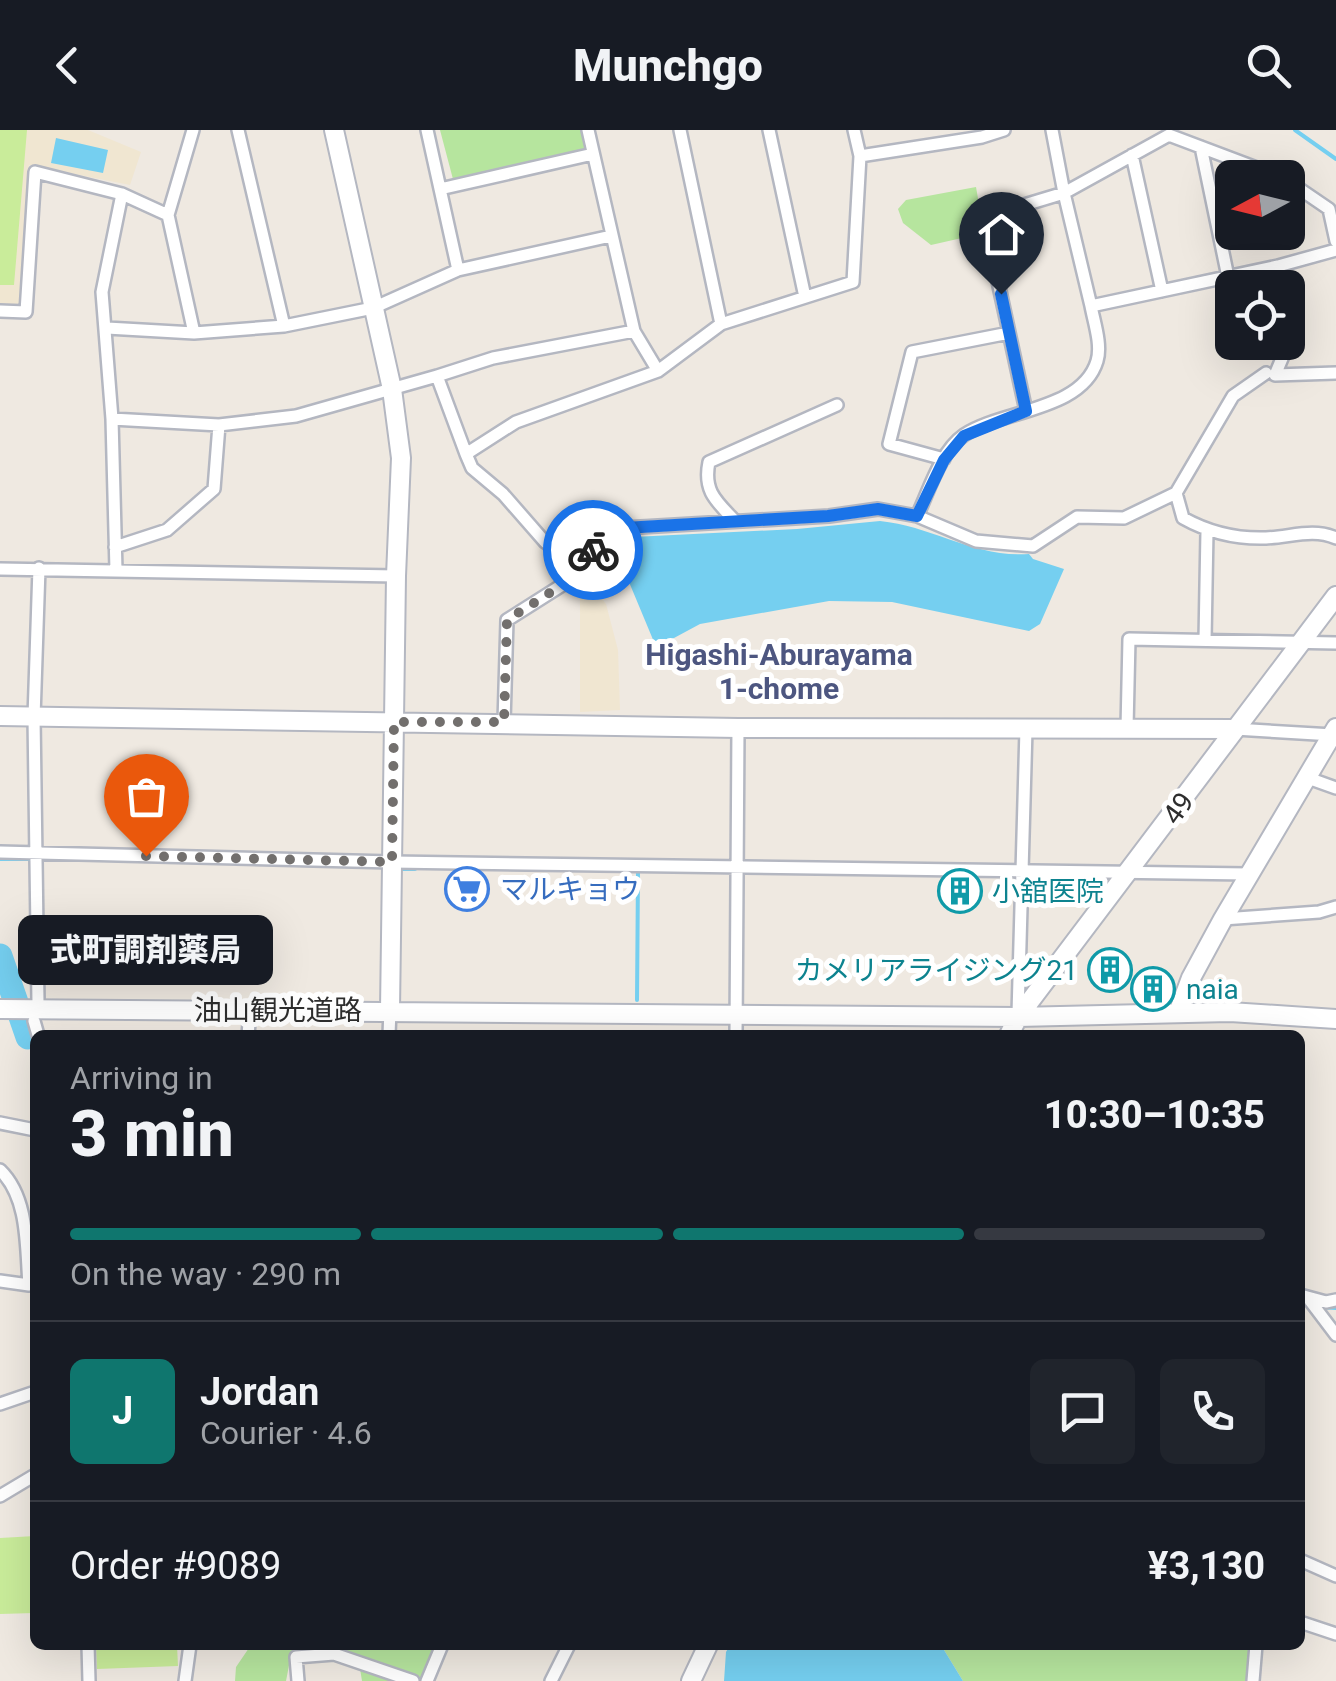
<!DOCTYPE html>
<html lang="en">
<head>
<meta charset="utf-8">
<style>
  body { margin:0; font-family:Roboto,"Noto Sans JP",sans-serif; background:#20242c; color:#f1f3f6; height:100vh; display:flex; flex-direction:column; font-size:38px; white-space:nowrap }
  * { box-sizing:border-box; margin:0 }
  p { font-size:32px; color:#9ea1a6 }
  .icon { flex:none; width:55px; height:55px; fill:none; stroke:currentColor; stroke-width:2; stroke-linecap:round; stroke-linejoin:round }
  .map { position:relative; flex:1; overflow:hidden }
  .panel { position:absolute; left:30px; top:900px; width:1275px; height:620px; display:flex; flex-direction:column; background:#171b24; border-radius:15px; box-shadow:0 10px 40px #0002 }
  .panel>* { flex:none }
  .needle { width:65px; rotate:263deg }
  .tools { position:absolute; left:1215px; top:30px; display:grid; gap:20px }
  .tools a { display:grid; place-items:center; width:90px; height:90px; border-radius:15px; background:#171b24; box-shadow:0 10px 40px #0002; font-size:50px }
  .pin { position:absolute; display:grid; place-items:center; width:85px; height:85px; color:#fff; margin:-102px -42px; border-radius:50% 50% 50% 0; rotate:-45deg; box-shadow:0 0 10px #0007 }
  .pin .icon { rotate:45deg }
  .courier { position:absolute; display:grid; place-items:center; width:100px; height:100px; margin:-50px; border:8px solid #1a73e8; border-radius:50%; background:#fff; color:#222; box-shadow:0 2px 12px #0007 }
  .bubble { position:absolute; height:70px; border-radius:15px; background:#171b24; box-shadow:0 10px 40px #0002; font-size:32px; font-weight:800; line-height:70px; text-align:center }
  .headline em { font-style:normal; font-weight:800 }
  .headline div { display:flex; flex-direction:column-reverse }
  .headline { display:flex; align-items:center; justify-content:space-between; height:170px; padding:0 40px }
  h1 { font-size:65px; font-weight:800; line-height:75px }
  .bar { display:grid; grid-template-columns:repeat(4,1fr); gap:15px 10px; align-content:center; height:120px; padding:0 40px }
  .bar i { height:12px; border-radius:8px; background:#363941 }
  .bar .on { background:#0f766e }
  .bar p { grid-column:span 4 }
  .line { display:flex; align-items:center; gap:25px; padding:0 40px; border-top:2px solid #363941 }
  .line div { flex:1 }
  .round { display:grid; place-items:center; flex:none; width:105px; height:105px; border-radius:15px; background:#20242c }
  header { display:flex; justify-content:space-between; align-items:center; height:130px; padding:0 40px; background:#171b24; font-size:45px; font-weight:800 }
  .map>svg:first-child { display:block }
  .education { fill:#f0e6d1 }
  .green { fill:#b6e59e }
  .pitch { fill:#c9ec9a }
  .water { fill:#75cff0 }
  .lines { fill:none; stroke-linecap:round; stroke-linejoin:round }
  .stream { stroke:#75cff0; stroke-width:4 }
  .river { stroke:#75cff0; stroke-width:25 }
  .street-casing { stroke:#b4b7c1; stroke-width:16 }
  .secondary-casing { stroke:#b4b7c1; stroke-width:22 }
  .street { stroke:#fff; stroke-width:11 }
  .secondary { stroke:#fff; stroke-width:18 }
  .done { stroke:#726f6d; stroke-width:10; stroke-dasharray:0 18 }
  .route { stroke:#1a73e8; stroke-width:12 }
  .labels { text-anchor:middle; stroke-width:10; stroke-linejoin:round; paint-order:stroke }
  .street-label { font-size:28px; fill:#2e2e2e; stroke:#fff }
  .shop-label { font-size:28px; fill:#366cbe; stroke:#fff; text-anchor:start }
  .culture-label { font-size:28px; fill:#0d838f; stroke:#fff; text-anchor:start }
  .neighbourhood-label { font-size:30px; font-weight:bold; fill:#4d5680; stroke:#fff }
</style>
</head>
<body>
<header><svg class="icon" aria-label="back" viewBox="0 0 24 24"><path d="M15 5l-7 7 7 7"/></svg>Munchgo<svg class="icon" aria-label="search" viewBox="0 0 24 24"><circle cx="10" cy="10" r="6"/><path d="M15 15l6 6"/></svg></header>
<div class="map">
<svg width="1336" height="1551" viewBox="0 0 1336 1551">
  <rect width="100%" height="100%" fill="#efe9e1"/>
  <path class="education" d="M 0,0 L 88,0 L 141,22 L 130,55 L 29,35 L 19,176 L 0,176 Z
    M 580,460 L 597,462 L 606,474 L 618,520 L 620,580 L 580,582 Z"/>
  <path class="green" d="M 440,0 L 584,0 L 587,22 L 454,53 Z
    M 976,57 L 984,103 L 931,115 L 903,93 L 898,79 L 906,70 Z
    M 251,1515 L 436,1515 L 423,1551 L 362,1551 L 358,1526 C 341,1516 308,1515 291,1525 L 286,1551 L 235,1551 L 236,1537 Z
    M 941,1515 L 1251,1515 L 1246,1551 L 963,1551 Z"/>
  <path class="pitch" d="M 0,0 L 27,0 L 14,155 L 0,155 Z
    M 35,1406 L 35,1483 L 0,1484 L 0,1408 Z
    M 96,1515 L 177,1515 L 178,1536 L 97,1539 Z"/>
  <path class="water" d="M 56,8 L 108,20 L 103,43 L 51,33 Z
    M 880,391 C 932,396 975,428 1029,424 L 1033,429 L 1064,439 L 1040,494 L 1029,501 L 892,472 L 829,471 L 700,494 L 661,515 L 654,512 L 614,416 L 633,407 L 797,399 Z
    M 730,1515 L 941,1515 L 963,1551 L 724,1551 L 726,1522 Z"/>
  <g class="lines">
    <path class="stream" d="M 1295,0 L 1336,29
      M 0,729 L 29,729
      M 55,729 L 70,730
      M 402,739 L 415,739
      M 637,870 L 638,742
      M 28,907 L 35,922
      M 1321,1177 L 1336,1178"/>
    <path class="river" d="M 0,826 L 28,907"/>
    <g class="street-casing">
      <path id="street" d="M 238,0 L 284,196
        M 427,0 L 458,140
        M 588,0 L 634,201 L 658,241
        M 680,0 L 721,194
        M 769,0 L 805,167
        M 854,0 L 860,26 L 982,7 L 1004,0
        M 1201,17 L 1228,147
        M 1132,25 L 1162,161
        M 1288,51 L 1329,79 L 1336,111
        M 440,59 L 593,24
        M 168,85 L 194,203
        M 1278,136 L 1336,120
        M 1091,176 L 1064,63 L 1169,5 L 1283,48
        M 0,181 L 26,182 L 35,42 L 122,64 L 168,85 L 193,0
        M 1288,187 L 1291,207 L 1275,245 L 1336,243
        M 107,198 L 194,203 L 284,196 L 373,178 L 458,140 L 611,106
        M 437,246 L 493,228 L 634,201
        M 1026,281 L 984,87 L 1064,63 L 1052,0
        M 112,289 L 102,162 L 122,64
        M 466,324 L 472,338 L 503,364 L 545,412 L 581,435
        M 944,329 L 889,314 L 912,222 L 1009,203
        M 1176,363 L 1183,388 C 1208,402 1237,409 1266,408 C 1291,407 1313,398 1336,408
        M 917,386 L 976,411 L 1033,416 L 1077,387 L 1124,388 L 1176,363 L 1233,266 L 1266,243
        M 735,391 C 716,371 703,361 709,332 L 837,275
        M 115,417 L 167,400 L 214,359 L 219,295
        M 0,439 L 396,446
        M 116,440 L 112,289 L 219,295 L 296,286 L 437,246 L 466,324 L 516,292 L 658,241 L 721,194 L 853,152 L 860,26
        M 1205,510 L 1207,401
        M 504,592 L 507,490 L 567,452 L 601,411 L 624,398 L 829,386 L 878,379 L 917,386 C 929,361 940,322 964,305 C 1001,280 1082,281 1097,231 C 1102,215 1094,192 1091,176 L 1278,136 L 1282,158
        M 1127,598 L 1129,509 L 1336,513
        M 1235,599 L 1333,605
        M 1308,648 L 1336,658
        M 0,722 L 392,732 L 1248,744
        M 1223,789 L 1319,782 L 1336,777
        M 38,872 L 34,587 L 39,438
        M 1018,884 L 1026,599
        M 34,891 L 38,905
        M 248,905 L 250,881
        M 389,905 L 390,880
        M 736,905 L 738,598
        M 0,993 L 35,1000
        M 0,1040 C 29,1068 26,1117 29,1155 L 0,1151
        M 1300,1165 L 1326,1172 L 1336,1170
        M 1308,1168 L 1336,1205
        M 0,1274 L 35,1262
        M 0,1366 L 35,1345
        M 1300,1430 L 1336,1446
        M 1300,1492 L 1336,1504
        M 88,1515 L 89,1551
        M 185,1551 L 190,1515
        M 298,1551 L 296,1527 L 334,1524 L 413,1551
        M 427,1551 L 442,1515
        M 551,1551 L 569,1515
        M 1253,1551 L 1256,1515"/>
    </g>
    <g class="secondary-casing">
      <path id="secondary" d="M 334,0 L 392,259 L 401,328 L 396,446 L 390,880
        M 0,586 L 738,598 L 1235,599
        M 0,879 L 1018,887 L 1230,882 L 1336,889
        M 1178,883 L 1191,848 L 1223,789 L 1336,598
        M 1009,905 L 1018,887 L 1336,466
        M 691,1551 L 708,1515"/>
    </g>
    <use href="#street" class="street"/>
    <use href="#secondary" class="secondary"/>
  </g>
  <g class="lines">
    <path class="done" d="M 146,726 L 392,732 L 394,592 L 504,592 L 507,490 L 567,452 L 593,420"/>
    <path class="route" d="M 593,420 L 601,411 L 624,398 L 828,386 L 878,379 L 917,386 L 944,330 L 964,306 L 1026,281 L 1001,164"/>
  </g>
  <defs>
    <g id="supermarket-ring" transform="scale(2.25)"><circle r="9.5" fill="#fff" stroke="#3f7fe0" stroke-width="1.5"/><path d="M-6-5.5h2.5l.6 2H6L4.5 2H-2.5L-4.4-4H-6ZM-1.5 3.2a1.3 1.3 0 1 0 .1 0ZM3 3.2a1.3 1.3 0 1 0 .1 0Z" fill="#3f7fe0"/></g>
    <g id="building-ring" transform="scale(2.25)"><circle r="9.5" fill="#fff" stroke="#0f9aa8" stroke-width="1.5"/><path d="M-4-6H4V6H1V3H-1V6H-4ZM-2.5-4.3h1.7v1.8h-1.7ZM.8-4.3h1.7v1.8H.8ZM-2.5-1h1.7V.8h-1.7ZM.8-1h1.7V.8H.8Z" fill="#0f9aa8"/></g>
  </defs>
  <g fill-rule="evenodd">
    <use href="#supermarket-ring" x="467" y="759"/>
    <use href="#building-ring" x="960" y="761"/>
    <use href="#building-ring" x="1110" y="840"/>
    <use href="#building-ring" x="1153" y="859"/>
  </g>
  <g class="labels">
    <g class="street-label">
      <text transform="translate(1178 678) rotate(-54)" y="10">49</text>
      <text x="278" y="890">油山観光道路</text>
    </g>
    <g class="shop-label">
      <text x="500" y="769">マルキョウ</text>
    </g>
    <g class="culture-label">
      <text x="992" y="771">小舘医院</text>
      <text x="1078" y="850" text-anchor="end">カメリアライジング21</text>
      <text x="1186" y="869">naia</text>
    </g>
    <g class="neighbourhood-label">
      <text x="779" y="535">Higashi-Aburayama<tspan x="779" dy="34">1-chome</tspan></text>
    </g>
  </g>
</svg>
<div class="tools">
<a><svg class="needle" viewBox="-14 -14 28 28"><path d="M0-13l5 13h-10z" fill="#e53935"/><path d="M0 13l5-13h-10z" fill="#9ea1a6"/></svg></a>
<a><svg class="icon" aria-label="locate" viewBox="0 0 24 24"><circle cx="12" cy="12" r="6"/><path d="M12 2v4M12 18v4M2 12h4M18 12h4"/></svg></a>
</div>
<div class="pin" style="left:146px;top:726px;background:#ea580c"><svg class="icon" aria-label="bag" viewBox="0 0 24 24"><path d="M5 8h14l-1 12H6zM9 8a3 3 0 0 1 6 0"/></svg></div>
<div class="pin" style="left:1001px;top:164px;background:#1f2937"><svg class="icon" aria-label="home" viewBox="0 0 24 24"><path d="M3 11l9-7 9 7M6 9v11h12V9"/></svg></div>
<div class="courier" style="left:593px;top:420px"><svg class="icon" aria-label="bike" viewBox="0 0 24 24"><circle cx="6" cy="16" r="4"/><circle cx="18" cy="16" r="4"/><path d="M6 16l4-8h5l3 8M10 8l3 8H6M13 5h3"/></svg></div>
<div class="bubble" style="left:18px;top:785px;width:255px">式町調剤薬局</div>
<section class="panel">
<div class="headline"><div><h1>3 min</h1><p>Arriving in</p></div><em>10:30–10:35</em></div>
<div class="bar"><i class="on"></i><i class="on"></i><i class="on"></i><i></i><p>On the way · 290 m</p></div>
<div class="line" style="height:180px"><b class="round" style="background:#0f766e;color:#fff">J</b><div><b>Jordan</b><p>Courier · 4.6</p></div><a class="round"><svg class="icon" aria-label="chat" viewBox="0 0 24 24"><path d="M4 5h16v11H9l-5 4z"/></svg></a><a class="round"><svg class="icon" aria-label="phone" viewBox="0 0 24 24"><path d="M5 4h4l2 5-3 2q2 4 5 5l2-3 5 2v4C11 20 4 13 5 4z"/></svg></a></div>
<div class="line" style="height:130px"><div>Order #9089</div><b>¥3,130</b></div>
</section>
</div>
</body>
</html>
